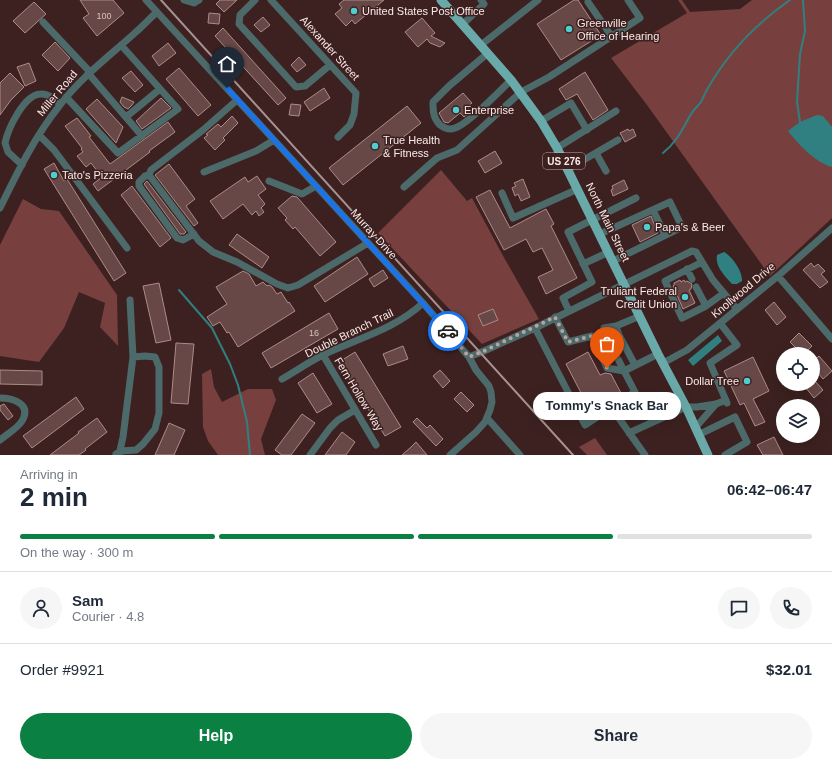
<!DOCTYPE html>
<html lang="en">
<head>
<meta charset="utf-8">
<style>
  body { margin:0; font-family:Helvetica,sans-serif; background:#f6f6f7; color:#1f2937; height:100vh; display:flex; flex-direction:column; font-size:15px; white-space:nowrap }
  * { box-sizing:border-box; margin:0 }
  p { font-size:13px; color:#747a83 }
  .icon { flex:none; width:22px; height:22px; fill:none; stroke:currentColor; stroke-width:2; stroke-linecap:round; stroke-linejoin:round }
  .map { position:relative; height:455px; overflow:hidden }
  .details { display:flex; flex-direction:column; background:#fff; flex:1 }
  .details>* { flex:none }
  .buttons { position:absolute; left:776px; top:347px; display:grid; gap:8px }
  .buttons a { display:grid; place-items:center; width:44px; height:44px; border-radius:50%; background:#fff; box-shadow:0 4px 16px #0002; font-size:20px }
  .pin { position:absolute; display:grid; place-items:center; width:34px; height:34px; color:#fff; margin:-41px -17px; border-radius:50% 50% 50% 0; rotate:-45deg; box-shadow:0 0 4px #0007 }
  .pin .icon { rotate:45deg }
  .courier { position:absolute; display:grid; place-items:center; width:40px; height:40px; margin:-20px; border:3px solid #1a73e8; border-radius:50%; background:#fff; color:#222; box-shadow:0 1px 5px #0007 }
  .bubble { position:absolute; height:28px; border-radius:14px; background:#fff; box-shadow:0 4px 16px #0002; font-size:13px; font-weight:700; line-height:28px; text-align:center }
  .head em { font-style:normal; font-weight:700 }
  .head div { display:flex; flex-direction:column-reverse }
  .head { display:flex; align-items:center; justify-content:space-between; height:68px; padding:0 20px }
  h1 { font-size:26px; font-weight:700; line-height:30px }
  .bar { display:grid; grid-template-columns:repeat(4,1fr); gap:6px 4px; align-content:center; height:48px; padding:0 20px }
  .bar i { height:5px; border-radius:3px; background:#e0e1e3 }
  .bar .on { background:#0b8043 }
  .bar p { grid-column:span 4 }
  .line { display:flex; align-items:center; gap:10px; padding:0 20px; border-top:1px solid #e0e1e3 }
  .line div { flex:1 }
  .round { display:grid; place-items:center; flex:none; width:42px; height:42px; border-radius:21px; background:#f6f6f7 }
  .cta { display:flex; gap:8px; margin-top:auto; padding:8px 20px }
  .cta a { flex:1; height:46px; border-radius:24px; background:#0b8043; color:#fff; font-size:16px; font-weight:700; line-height:46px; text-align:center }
  .cta a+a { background:#f6f6f7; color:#1f2937 }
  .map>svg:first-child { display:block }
  .forest { fill:#77403e }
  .water { fill:#308081 }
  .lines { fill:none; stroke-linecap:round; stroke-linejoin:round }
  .stream { stroke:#308081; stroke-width:2 }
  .building { fill:#674846; stroke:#ad8b88 }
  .minor-tunnel { stroke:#593f3e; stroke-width:7; stroke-dasharray:7 3.5; stroke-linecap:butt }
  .minor { stroke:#4c6a69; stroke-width:7 }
  .major { stroke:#6aa9a9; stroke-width:9 }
  .rail { stroke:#a89291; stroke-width:2 }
  .done { stroke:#b9a3a2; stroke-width:4; stroke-dasharray:0 7.2 }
  .route { stroke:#1a73e8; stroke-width:5 }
  .poi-dot { fill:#52cdce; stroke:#3c2120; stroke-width:1.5 }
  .labels { text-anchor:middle; stroke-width:3; stroke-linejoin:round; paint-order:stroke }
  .number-label { font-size:9px; fill:#d7c1c0 }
  .shield { fill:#3c2120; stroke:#c2adac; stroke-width:1 }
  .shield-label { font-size:10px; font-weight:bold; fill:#fce9e8 }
  .poi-label { font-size:11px; fill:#fce9e8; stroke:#3c2120; text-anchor:start }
  .street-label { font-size:11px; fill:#fce9e8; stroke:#3c2120 }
</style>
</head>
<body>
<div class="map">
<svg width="832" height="455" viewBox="0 0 832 455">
  <rect width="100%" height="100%" fill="#3c2120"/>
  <path class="forest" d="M 678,0 L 682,0 L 690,12 L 740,9 L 752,0 L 832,0 L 832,218 L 770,276 L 647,105 L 611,58 L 687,13 Z
    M 441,170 L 467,201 L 472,198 L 502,254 L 539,319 L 482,344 L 378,233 Z
    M 23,199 L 41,209 L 59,211 L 117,295 L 118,346 L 100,327 L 105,303 L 79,292 L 64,328 L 39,362 L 0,356 L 0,245 Z
    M 211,369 L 214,387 L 222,402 L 248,389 L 272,389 L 276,400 L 261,439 L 265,455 L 218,455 L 208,441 L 203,427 L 202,374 Z
    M 595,438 L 607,455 L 587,455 L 579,447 Z"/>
  <path class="water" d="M 817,115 L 823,116 L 832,127 L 832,167 C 815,162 799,145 788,131 L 800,122 Z
    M 724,252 C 732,256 743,272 742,281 L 737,284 L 732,284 C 724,275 715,267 717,255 Z
    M 718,335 L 722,341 L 693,366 L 688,360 Z"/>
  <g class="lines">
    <path class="stream" d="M 800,122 L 797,102 L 800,54 L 805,31 L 803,0
      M 663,153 C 677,142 683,128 691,114 C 694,109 698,106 701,102 C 703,98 705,93 708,88 C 728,53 757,23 790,0
      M 179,290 L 212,328 L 230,364 L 238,385 L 247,422 L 250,455"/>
  </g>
  <path class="building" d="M 80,0 L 113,0 L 124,13 L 97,36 L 83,18 L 89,14 Z
    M 220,0 L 237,0 L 224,12 L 216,4 Z
    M 344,0 L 384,0 L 355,24 L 352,20 L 346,26 L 335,14 L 342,8 L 339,4 Z
    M 574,0 L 578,0 L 601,35 L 561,60 L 537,24 Z
    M 34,2 L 46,14 L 25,33 L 13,21 Z
    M 209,13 L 220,14 L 219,24 L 208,23 Z
    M 263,17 L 270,25 L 261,32 L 254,25 Z
    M 422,18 L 435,33 L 431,36 L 445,43 L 440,47 L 430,43 L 427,39 L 418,47 L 405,32 Z
    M 223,28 L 286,98 L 278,105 L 215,36 Z
    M 55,42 L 70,58 L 58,71 L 42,55 Z
    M 168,43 L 176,53 L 159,66 L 152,56 Z
    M 299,57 L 306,65 L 297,72 L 291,65 Z
    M 29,63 L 36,81 L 25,86 L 17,67 Z
    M 179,68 L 211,105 L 198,116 L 166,79 Z
    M 131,71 L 143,85 L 135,92 L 122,78 Z
    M 585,72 L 608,110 L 593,120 L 577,94 L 566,100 L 559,89 Z
    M 10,73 L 24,87 L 11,100 L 0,115 L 0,83 Z
    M 324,88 L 330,98 L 310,111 L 304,102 Z
    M 463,93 L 472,103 L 467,107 L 471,111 L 464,117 L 460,113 L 448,123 L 444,122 L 439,113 Z
    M 122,97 L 134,102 L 132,105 L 128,109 L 124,107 L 120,102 Z
    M 161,98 L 171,108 L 142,129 L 136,121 Z
    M 97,99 L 123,127 L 116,143 L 86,109 Z
    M 291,104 L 301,105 L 299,116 L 289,115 Z
    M 407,106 L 421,123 L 343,185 L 329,168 Z
    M 232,116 L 238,123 L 223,138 L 225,140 L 215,150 L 204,138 L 208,135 L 206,134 L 218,124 L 221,127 Z
    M 77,118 L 91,136 L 89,137 L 110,164 L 168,122 L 175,132 L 149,151 L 150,152 L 98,191 L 93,184 L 102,177 L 91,163 L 86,167 L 77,156 L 83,152 L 81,149 L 82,148 L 65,126 Z
    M 628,129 L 629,131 L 633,129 L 636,136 L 625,142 L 620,133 Z
    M 495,151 L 502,163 L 485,173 L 478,161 Z
    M 54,163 L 64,181 L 67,179 L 126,273 L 114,281 L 44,169 Z
    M 169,164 L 195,199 L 186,206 L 198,223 L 194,226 L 155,175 Z
    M 257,176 L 266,189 L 258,195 L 265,204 L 261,208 L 264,212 L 259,216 L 256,211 L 252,215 L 243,204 L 223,219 L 210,201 L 245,177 L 248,182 Z
    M 523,179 L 530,197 L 521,201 L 518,194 L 515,196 L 512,188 L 516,186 L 514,183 Z
    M 624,180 L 628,189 L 613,196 L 611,190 L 613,189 L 612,186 Z
    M 147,181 L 186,232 L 184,234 L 180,234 L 144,184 Z
    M 132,186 L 171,238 L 160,247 L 121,195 Z
    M 490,190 L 510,228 L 546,209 L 554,224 L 551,226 L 577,278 L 546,294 L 538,277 L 553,270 L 542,248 L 533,252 L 526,239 L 504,250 L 476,197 Z
    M 292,196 L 297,197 L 336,242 L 320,256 L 295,227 L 293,229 L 285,220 L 287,218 L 278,208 Z
    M 651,216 L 658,233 L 640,242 L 632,225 Z
    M 237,234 L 269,257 L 262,268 L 229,245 Z
    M 357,257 L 368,274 L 325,302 L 314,286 Z
    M 811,263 L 814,267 L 818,264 L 825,271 L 821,274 L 828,282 L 820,288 L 803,270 Z
    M 383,270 L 388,278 L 374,287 L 369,279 Z
    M 243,271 L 249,274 L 256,286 L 263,282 L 267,286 L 269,285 L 272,287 L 277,294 L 281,292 L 288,303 L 289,302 L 295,311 L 238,347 L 229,332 L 227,333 L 220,322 L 213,326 L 207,317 L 227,304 L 216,287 Z
    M 680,280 L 681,282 L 684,280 L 685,282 L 687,281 L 692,284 L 691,289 L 689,290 L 695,303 L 683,309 L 673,286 L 674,285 L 674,283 Z
    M 159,283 L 171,340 L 156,343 L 143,286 Z
    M 774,302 L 786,317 L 777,325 L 765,310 Z
    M 493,309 L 498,320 L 483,326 L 478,315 Z
    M 329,313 L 338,329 L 271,368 L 262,353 Z
    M 799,333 L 812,346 L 804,354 L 802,354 L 790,342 Z
    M 176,343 L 194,344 L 188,404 L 171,403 Z
    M 403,346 L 408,359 L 388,366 L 383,354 Z
    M 355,352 L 401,427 L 385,436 L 339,362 Z
    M 588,352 L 600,375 L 605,373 L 611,374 L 622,395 L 591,412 L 566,364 Z
    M 819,356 L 832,371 L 823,379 L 813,367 L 813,361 Z
    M 753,357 L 769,391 L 753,399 L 765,422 L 755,426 L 744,403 L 740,405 L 724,371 Z
    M 0,370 L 42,371 L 42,385 L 0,384 Z
    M 440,370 L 450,381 L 443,388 L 433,376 Z
    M 313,373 L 332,404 L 317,413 L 298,383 Z
    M 815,381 L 823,390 L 814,398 L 806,388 Z
    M 461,392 L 474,405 L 467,412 L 454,399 Z
    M 76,397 L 84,409 L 32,448 L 23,436 Z
    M 4,404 L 13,416 L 8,420 L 0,410 L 0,406 Z
    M 302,414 L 315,423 L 291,455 L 282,455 L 275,450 Z
    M 97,418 L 107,432 L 85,449 L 86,450 L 79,455 L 50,455 L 79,433 L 78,432 Z
    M 417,418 L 427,428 L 430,425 L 443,439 L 436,446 L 413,422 Z
    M 169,423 L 185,430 L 174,455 L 155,455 Z
    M 342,432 L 355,442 L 346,455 L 325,455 Z
    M 774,437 L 783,455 L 763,455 L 757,445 Z
    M 416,442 L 427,455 L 402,455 L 410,448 Z"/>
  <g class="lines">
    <path class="minor-tunnel" d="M 598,335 L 606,332
      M 611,345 L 619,361"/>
    <path class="minor" d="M 146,0 L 423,303 L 469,357 L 476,370 L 489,386 L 491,392 L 492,402 L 490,410 L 485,422 L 476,432 L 450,455
      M 184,0 L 194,3 L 199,0
      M 255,0 L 240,15 L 239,24 L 296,87 L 305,86 L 330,65
      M 271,0 L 356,93 L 354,114 L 350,125 L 338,137
      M 588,2 L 612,37
      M 43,22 L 90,72
      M 463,24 L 484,4 L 481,0
      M 481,45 L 538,0
      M 488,53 L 449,86 L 433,102 C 433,111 433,118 440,125 C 444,128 450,130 455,128 C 467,125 500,91 511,80
      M 88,73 L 142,136
      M 66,97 L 118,153 L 178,109 L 121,45
      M 237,100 L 203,130 L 151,170 L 149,175 L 199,241 L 213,252 L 237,262 L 277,284 L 288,288 L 298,285 L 368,243
      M 126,117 L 160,89
      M 541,121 L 571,103 L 587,130
      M 39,135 L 54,150 L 127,248
      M 557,148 L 616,111
      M 596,153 L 606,171
      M 22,165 L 8,152 L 5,143 C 8,129 24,94 41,94 C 48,93 55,100 60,104
      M 568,169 L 618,140
      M 204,172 L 256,151 L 274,140
      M 149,175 L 145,176 L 139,182 L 139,186 L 177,238 L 183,240 L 194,234
      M 269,181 L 302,194 L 316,186
      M 404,187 L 437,158 L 457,150 L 521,92 L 549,77 L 640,18 L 628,0
      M 502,193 L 513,218 L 578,189
      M 0,208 C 17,173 35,136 60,105 C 82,76 111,55 137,31 C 144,25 150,18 157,12
      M 653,210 L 665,235
      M 600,234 L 670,202 L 682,227 L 613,261
      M 702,262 L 665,281 L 682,318 L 706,306 L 724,293
      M 583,264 L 609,252
      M 687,269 L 692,279
      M 778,276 L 832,339
      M 696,287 L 706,306
      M 569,311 L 563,298 L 592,282 L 568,232 L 636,198
      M 555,317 L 568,342 L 592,336 L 597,346 L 619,335 L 616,326 L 640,316
      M 720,323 L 737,345 L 710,363 L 727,403
      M 535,328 L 585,425 L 635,392 L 624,371 L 658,354
      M 604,328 L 616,326
      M 619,335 L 635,365
      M 597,346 L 607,368 L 624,371
      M 323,355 L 376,445
      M 469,357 L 484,351 L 535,328 L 692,251 L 696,252 L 713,280 L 737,309
      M 619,361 L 624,371
      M 663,363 L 687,350 L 778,276 L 832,228
      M 282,379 C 296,371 310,361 325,354 C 359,338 395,329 423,303
      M 0,398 C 13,398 32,404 22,421 C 17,429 7,434 0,440
      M 611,407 L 645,455
      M 487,418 L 520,455
      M 695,428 L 716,404
      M 629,433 L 686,407 L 697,407 L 716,404 L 726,400
      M 698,435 L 735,417 L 747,442 L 725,455
      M 116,454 L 120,451 L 136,450 L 143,444 L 155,429 L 159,413 L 159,367 L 155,357 L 145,356 L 133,357
      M 119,455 L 123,437 L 133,357 L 130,300
      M 310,455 L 330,428 L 338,420 L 355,410"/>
    <path class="major" d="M 441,0 L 511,80 L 541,121 L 557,148 L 658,354 L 686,407 L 708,455"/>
    <path class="rail" d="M 161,0 L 573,455"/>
  </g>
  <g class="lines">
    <path class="done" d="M 448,331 L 469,357 L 484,351 L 555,317 L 568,342 L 592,336 L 607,368"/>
    <path class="route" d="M 227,88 L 448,331"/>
  </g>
  <g class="poi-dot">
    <circle cx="354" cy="11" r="4"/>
    <circle cx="569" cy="29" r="4"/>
    <circle cx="456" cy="110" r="4"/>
    <circle cx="375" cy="146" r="4"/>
    <circle cx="54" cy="175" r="4"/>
    <circle cx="647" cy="227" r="4"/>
    <circle cx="685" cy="297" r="4"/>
    <circle cx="747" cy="381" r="4"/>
  </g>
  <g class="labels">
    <g class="number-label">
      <text x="104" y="19">100</text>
      <text x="314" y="336">16</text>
    </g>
    <rect class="shield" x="543" y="153" width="42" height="16" rx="3"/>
    <g class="shield-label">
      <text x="564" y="165">US 276</text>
    </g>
    <g class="poi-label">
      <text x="362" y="15">United States Post Office</text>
      <text x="577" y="27">Greenville<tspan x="577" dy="13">Office of Hearing</tspan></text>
      <text x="464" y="114">Enterprise</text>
      <text x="383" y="144">True Health<tspan x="383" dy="13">&amp; Fitness</tspan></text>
      <text x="62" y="179">Tato's Pizzeria</text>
      <text x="655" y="231">Papa's &amp; Beer</text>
      <text x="677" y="295" text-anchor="end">Truliant Federal<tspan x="677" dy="13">Credit Union</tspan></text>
      <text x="739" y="385" text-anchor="end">Dollar Tree</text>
    </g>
    <g class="street-label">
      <text transform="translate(330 48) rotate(48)" y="4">Alexander Street</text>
      <text transform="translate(57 93) rotate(-50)" y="4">Miller Road</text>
      <text transform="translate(608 222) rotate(64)" y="4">North Main Street</text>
      <text transform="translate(374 234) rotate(48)" y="4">Murray Drive</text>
      <text transform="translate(743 290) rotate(-40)" y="4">Knollwood Drive</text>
      <text transform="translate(349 333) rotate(-26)" y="4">Double Branch Trail</text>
      <text transform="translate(359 394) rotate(59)" y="4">Fern Hollow Way</text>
    </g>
  </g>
</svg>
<div class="buttons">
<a><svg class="icon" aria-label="locate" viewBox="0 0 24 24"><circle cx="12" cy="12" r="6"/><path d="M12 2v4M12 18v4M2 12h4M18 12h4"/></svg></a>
<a><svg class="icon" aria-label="layers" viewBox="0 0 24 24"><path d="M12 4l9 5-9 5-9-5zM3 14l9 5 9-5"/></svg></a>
</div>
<div class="pin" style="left:607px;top:368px;background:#ea580c"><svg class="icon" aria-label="bag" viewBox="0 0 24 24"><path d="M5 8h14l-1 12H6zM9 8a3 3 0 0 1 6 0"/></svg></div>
<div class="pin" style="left:227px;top:88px;background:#1f2937"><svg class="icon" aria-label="home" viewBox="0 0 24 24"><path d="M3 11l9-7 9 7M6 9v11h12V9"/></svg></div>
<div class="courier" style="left:448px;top:331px"><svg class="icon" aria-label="car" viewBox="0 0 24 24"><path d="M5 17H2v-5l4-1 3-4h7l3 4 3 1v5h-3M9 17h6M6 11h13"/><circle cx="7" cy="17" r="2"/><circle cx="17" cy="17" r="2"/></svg></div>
<div class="bubble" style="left:533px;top:392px;width:148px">Tommy's Snack Bar</div>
</div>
<section class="details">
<div class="head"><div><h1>2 min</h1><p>Arriving in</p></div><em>06:42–06:47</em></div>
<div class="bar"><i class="on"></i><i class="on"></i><i class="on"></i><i></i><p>On the way · 300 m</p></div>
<div class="line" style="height:72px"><a class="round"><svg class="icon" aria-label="person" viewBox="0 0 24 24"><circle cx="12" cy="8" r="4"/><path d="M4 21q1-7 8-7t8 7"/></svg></a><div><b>Sam</b><p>Courier · 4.8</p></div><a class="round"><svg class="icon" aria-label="chat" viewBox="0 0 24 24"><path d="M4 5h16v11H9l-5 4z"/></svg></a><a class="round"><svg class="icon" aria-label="phone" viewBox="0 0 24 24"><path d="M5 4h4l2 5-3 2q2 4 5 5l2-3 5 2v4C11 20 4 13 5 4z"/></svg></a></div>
<div class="line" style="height:52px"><div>Order #9921</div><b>$32.01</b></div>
<div class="cta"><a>Help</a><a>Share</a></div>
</section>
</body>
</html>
